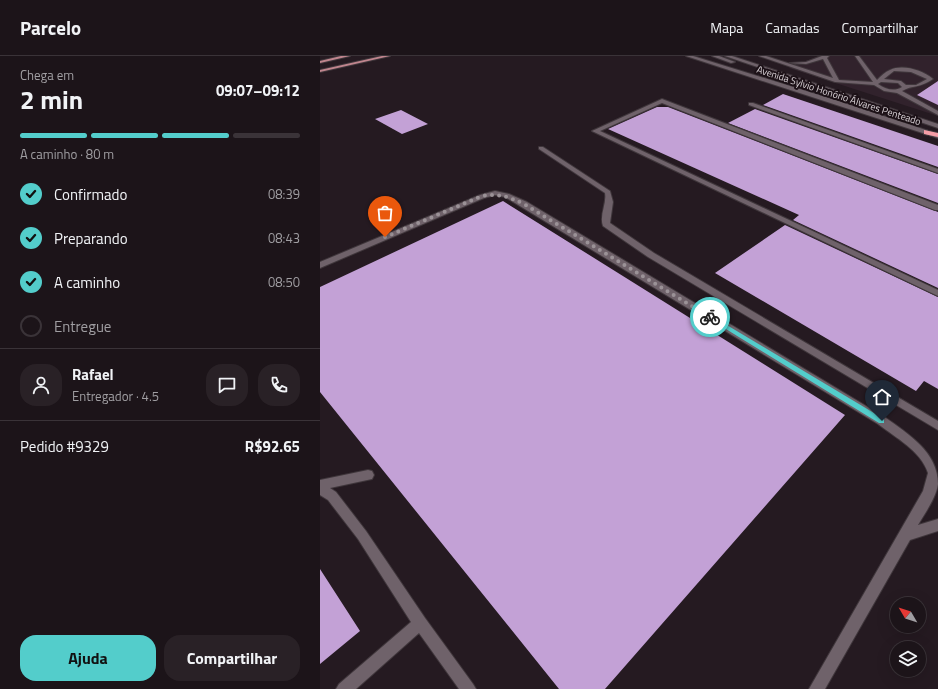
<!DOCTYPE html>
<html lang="pt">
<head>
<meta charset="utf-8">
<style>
  body { margin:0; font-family:"Titillium Web",sans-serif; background:#292126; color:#f1f3f6; height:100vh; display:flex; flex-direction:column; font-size:15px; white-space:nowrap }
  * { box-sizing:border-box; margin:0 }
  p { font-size:13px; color:#a09ea2 }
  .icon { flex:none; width:22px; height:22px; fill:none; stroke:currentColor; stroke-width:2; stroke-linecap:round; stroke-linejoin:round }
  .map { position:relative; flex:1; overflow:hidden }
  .side { display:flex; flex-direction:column; background:#1c1419; width:320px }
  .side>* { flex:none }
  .needle { width:26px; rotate:309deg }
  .controls { position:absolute; left:570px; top:541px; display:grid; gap:8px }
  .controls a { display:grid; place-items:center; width:36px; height:36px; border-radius:50%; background:#1c1419; box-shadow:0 4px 16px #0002,0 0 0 1px #3a3338; font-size:20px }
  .pin { position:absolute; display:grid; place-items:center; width:34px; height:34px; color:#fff; margin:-41px -17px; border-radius:50% 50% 50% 0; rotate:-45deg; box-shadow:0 0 4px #0007 }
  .pin .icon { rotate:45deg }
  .courier { position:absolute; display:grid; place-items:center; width:40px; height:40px; margin:-20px; border:3px solid #53cdcb; border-radius:50%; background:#fff; color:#222; box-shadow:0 1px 5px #0007 }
  .head em { font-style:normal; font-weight:700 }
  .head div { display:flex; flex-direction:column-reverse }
  .head { display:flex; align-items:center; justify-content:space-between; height:68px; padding:0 20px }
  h1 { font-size:26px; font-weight:700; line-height:30px }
  .bar { display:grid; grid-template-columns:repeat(4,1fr); gap:6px 4px; align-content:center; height:48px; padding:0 20px }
  .bar i { height:5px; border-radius:3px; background:#3a3338 }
  .bar .on { background:#53cdcb }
  .bar p { grid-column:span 4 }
  .line { display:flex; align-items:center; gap:10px; padding:0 20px; border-top:1px solid #3a3338 }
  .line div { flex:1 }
  .round { display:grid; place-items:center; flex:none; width:42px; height:42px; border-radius:16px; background:#292126 }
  ol { padding:0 20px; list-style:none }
  li { display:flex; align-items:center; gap:12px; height:44px }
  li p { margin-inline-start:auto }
  li .icon { padding:4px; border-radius:50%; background:#53cdcb; color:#111; stroke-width:4 }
  li:last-child { color:#a09ea2 }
  li i { width:22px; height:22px; border:2px solid #3a3338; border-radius:50% }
  .action { display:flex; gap:8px; margin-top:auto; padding:8px 20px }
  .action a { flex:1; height:46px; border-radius:16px; background:#53cdcb; color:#111; font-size:16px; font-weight:700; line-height:46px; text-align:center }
  .action a+a { background:#292126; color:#f1f3f6 }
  header { display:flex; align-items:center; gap:24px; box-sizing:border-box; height:56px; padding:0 20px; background:#1c1419; border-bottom:1px solid #3a3338 }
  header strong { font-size:19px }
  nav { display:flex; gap:22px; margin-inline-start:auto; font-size:14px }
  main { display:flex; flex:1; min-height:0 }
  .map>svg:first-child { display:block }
  .built { fill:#31222c }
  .building { fill:#c3a1d6 }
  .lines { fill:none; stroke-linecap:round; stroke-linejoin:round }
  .minor-casing { stroke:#3f363b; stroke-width:2 }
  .major-casing { stroke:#3f363b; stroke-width:2 }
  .highway-casing { stroke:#3f363b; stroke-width:2 }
  .minor { fill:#6f626a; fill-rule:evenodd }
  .major { fill:#c0858e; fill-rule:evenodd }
  .highway { fill:#f69da6; fill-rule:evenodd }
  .route { fill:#53cdcb }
  .done { stroke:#9b9297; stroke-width:4; stroke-dasharray:0 7.2 }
  .labels { text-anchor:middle; stroke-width:4; stroke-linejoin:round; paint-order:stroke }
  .far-street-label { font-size:10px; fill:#dad3d7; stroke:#1c1117 }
</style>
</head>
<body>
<header>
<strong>Parcelo</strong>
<nav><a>Mapa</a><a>Camadas</a><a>Compartilhar</a></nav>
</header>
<main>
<section class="side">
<div class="head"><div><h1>2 min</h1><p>Chega em</p></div><em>09:07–09:12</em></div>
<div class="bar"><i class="on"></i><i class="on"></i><i class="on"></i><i></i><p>A caminho · 80 m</p></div>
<ol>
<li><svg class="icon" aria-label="check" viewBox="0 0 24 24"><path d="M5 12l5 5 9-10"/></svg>Confirmado<p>08:39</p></li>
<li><svg class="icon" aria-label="check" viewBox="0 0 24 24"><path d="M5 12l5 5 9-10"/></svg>Preparando<p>08:43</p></li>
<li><svg class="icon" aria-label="check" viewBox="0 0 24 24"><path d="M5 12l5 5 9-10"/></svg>A caminho<p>08:50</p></li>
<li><i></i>Entregue</li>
</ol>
<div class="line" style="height:72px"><a class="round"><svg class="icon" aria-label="person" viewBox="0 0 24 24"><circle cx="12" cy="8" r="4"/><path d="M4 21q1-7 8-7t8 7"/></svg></a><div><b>Rafael</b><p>Entregador · 4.5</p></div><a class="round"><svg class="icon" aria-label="chat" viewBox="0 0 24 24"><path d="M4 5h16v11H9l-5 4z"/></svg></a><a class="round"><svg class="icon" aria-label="phone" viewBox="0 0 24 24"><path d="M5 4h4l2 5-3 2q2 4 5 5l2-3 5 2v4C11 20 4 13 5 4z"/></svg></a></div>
<div class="line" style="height:52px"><div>Pedido #9329</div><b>R$92.65</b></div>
<div class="action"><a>Ajuda</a><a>Compartilhar</a></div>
</section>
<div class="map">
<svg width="618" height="633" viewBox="0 0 618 633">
  <rect width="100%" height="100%" fill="#251a21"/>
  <path class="built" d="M 498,0 L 618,0 L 618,60 L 469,12 Z"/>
  <path class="building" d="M 618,25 L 618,49 L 597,39 Z
    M 463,38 L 618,90 L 618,111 L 443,49 Z
    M 337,51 L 348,51 L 618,156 L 618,232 L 473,164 L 479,159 L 288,73 Z
    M 435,53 L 618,118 L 618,147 L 408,67 Z
    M 81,54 L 108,68 L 82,78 L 55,63 Z
    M 183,145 L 525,359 L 285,633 L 239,633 L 0,336 L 0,231 Z
    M 465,169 L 618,241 L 618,333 L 604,325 L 596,335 L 395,217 Z
    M 0,513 L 40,575 L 0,608 Z"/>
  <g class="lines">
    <g class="minor-casing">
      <path id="minor" d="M 366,0 L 373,0 L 512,43 L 618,78 L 618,82 Z
        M 392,0 L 399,0 L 415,6 L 411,7 Z
        M 405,0 L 412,0 L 618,68 L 618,72 Z
        M 439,0 L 446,0 L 513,22 L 503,3 L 486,8 L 470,7 L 486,6 L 502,0 L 509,0 L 507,2 L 519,24 L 553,26 L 535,0 L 539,0 L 557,24 C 561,20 565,16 570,14 C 582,8 603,14 613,23 C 601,32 592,29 582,35 L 618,55 L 618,59 L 577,37 L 564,35 L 554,29 L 515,26 ZM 574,15 L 591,16 L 607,23 L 596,29 L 586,29 L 581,25 L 564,23 ZM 561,26 L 578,27 L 582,31 C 574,36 565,33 558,28 Z
        M 342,43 L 618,149 L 618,154 L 615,154 L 342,47 L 280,75 L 618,234 L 618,240 L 272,75 Z
        M 429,47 L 433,47 L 618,113 L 618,117 L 429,49 Z
        M 219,91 L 223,91 L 290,135 L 293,146 L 290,167 L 334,197 L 618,365 L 618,374 L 328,201 L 283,170 C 279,159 287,148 285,137 L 219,93 Z
        M 175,135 L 189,138 L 207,146 L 566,362 C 588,378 618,396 618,428 C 616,442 605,457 598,469 L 618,463 L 618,475 L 590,484 L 505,633 L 489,633 L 603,435 L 608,417 C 601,395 576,382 558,368 L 185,141 L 175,139 L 164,142 L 0,212 L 0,206 L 160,139 Z
        M 48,414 L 52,415 L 54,419 L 52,423 L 10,432 L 16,436 L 46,475 L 105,562 L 153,628 L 156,633 L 139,633 L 99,577 L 36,633 L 16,633 L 19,628 L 91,566 L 38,483 L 8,444 L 0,439 L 0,424 Z"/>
    </g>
    <g class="major-casing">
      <path id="major" d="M 21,0 L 30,0 L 0,7 L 0,5 Z
        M 62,0 L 70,0 L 0,16 L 0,14 Z"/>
    </g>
    <g class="highway-casing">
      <path id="highway" d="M 604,74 L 618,77 L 618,81 L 604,78 Z"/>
    </g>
    <use href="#minor" class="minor"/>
    <use href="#major" class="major"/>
    <use href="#highway" class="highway"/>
  </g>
  <path class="route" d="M 390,259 L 564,363 L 564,367 L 559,367 L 388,262 L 387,261 Z"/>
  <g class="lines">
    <path class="done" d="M 65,181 L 162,140 C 179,137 189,141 204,148 L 390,261"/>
  </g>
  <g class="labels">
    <g class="far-street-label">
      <text transform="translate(519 39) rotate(18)" y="4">Avenida Sylvio Honório Álvares Penteado</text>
    </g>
  </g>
</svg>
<div class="controls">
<a><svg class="needle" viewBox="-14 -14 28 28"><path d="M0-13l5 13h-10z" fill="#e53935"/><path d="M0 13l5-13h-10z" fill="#a09ea2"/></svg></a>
<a><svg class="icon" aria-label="layers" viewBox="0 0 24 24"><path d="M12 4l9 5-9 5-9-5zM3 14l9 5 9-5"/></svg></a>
</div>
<div class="pin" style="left:65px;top:181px;background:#ea580c"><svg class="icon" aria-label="bag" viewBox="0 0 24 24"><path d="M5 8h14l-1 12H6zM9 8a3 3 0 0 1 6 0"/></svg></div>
<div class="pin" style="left:562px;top:365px;background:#1f2937"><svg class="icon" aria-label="home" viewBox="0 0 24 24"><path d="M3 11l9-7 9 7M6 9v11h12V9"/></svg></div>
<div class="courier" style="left:390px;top:261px"><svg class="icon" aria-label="bike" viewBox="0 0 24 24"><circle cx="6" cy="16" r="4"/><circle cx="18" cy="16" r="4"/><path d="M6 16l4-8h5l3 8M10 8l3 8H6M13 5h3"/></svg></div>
</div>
</main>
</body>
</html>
